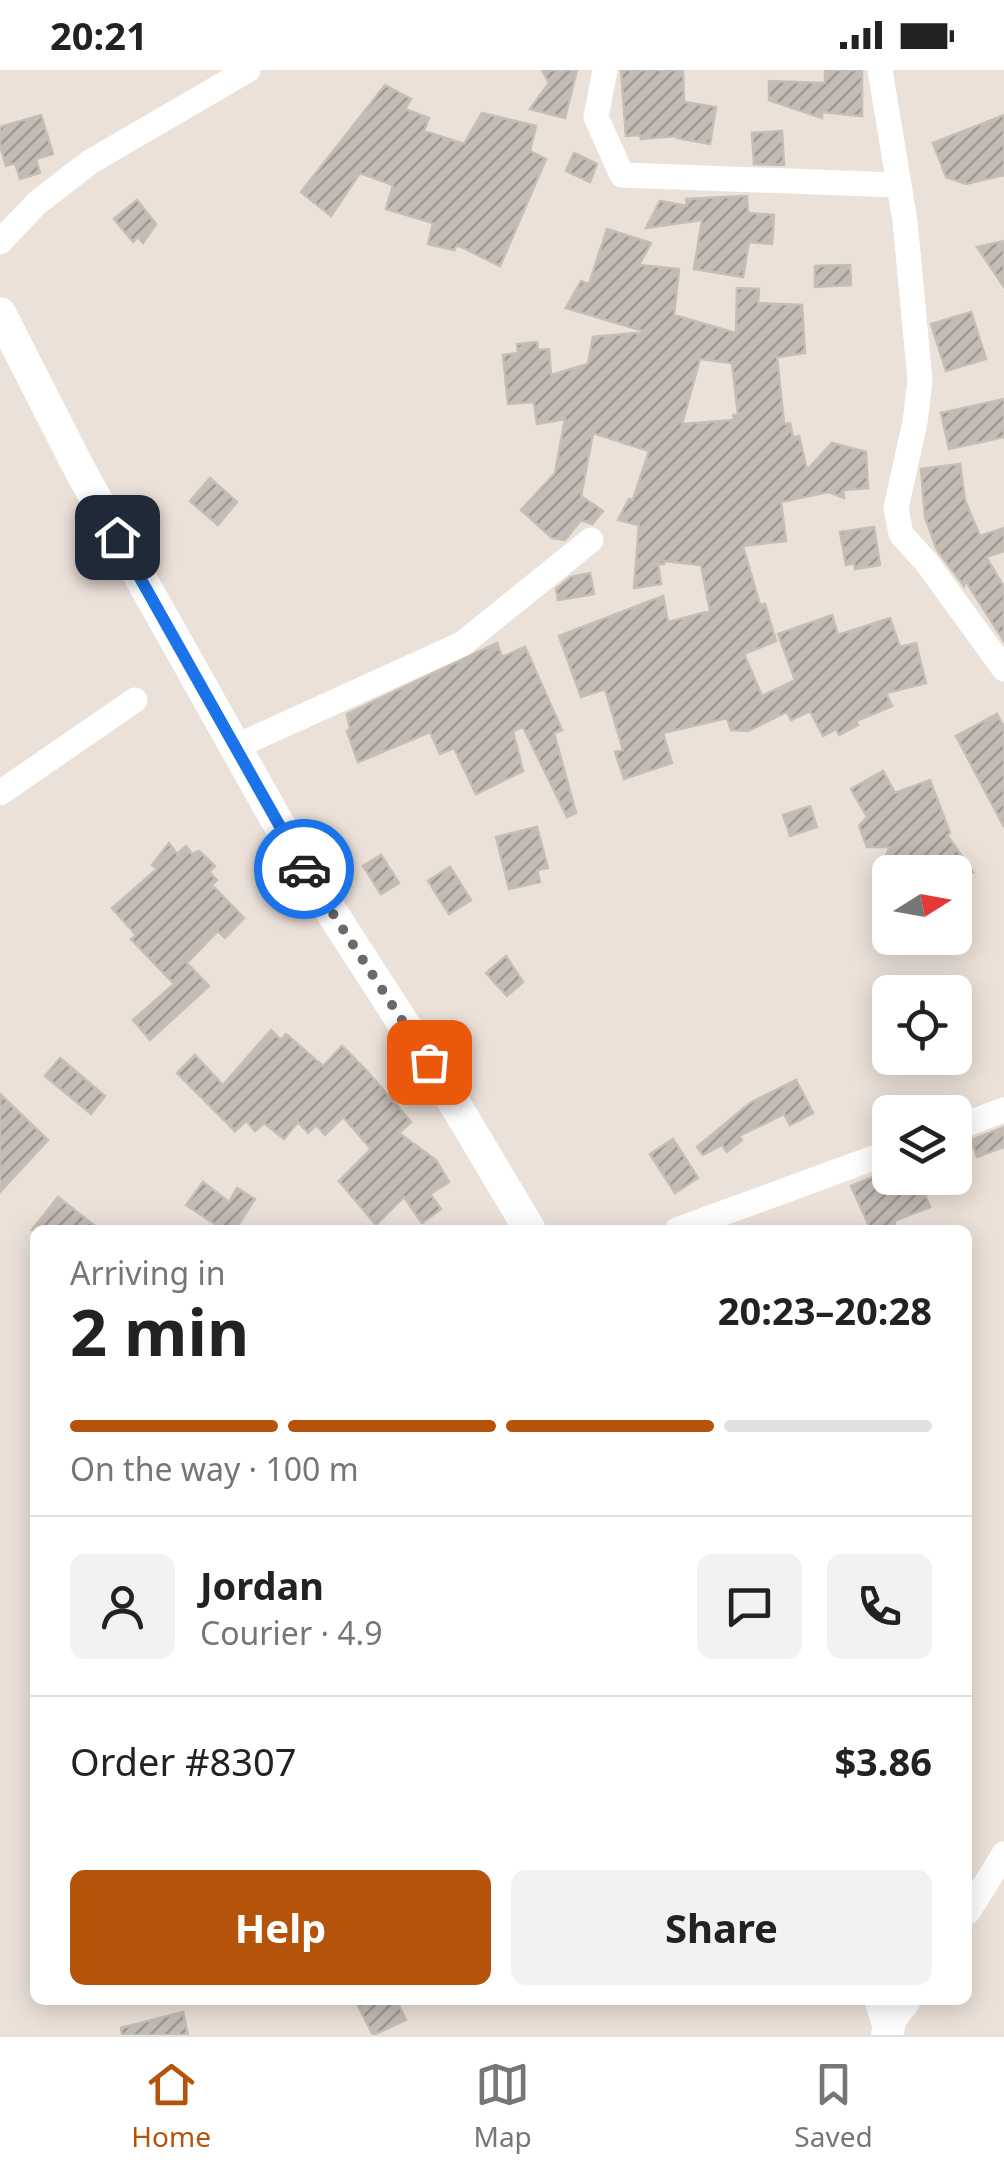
<!DOCTYPE html>
<html lang="en">
<head>
<meta charset="utf-8">
<style>
  body { margin:0; font-family:"Noto Sans",sans-serif; background:#f2f2f2; color:#222; height:100vh; display:flex; flex-direction:column; font-size:38px; white-space:nowrap }
  * { box-sizing:border-box; margin:0 }
  p { font-size:32px; color:#767676 }
  .icon { flex:none; width:55px; height:55px; fill:none; stroke:currentColor; stroke-width:2; stroke-linecap:round; stroke-linejoin:round }
  .map { position:relative; flex:1; overflow:hidden }
  .drawer { position:absolute; left:30px; top:1155px; width:942px; height:780px; display:flex; flex-direction:column; background:#fff; border-radius:15px; box-shadow:0 5px 25px #0003 }
  .drawer>* { flex:none }
  .needle { width:65px; rotate:79deg }
  .tools { position:absolute; left:872px; top:785px; display:grid; gap:20px }
  .tools a { display:grid; place-items:center; width:100px; height:100px; border-radius:15px; background:#fff; box-shadow:0 5px 25px #0003; font-size:50px }
  .pin { position:absolute; display:grid; place-items:center; width:85px; height:85px; color:#fff; margin:-42px; border-radius:20px; box-shadow:0 5px 15px #0006 }
  .courier { position:absolute; display:grid; place-items:center; width:100px; height:100px; margin:-50px; border:8px solid #1a73e8; border-radius:50%; background:#fff; color:#222; box-shadow:0 2px 12px #0007 }
  .head em { font-style:normal; font-weight:700 }
  .head div { display:flex; flex-direction:column-reverse }
  .head { display:flex; align-items:center; justify-content:space-between; height:170px; padding:0 40px }
  h1 { font-size:65px; font-weight:700; line-height:75px }
  .bar { display:grid; grid-template-columns:repeat(4,1fr); gap:15px 10px; align-content:center; height:120px; padding:0 40px }
  .bar i { height:12px; border-radius:8px; background:#e0e0e0 }
  .bar .selected { background:#b45309 }
  .bar p { grid-column:span 4 }
  .line { display:flex; align-items:center; gap:25px; padding:0 40px; border-top:2px solid #e0e0e0 }
  .line div { flex:1 }
  .round { display:grid; place-items:center; flex:none; width:105px; height:105px; border-radius:15px; background:#f2f2f2 }
  .cta { display:flex; gap:20px; margin-top:auto; padding:20px 40px }
  .cta a { flex:1; height:115px; border-radius:15px; background:#b45309; color:#fff; font-size:40px; font-weight:700; line-height:115px; text-align:center }
  .cta a+a { background:#f2f2f2; color:#222 }
  .status { display:flex; justify-content:space-between; align-items:center; height:70px; padding:0 50px; background:#fff; direction:ltr }
  .status svg { height:28px; fill:currentColor }
  .menu { display:flex; justify-content:space-around; align-items:center; height:140px; border-top:2px solid #e0e0e0; background:#fff; font-size:28px; color:#767676 }
  .menu a { display:grid; justify-items:center; gap:5px }
  .menu .selected { color:#b45309 }
  .map>svg:first-child { display:block }
  .building { fill:url(#building-hatch); stroke:#c6bdb3; stroke-width:2.5; fill-rule:evenodd }
  .lines { fill:none; stroke-linecap:round; stroke-linejoin:round }
  .minor { stroke:#fff; stroke-width:25 }
  .tertiary { stroke:#fff; stroke-width:32 }
  .done { stroke:#6c6966; stroke-width:10; stroke-dasharray:0 18 }
  .route { stroke:#1a73e8; stroke-width:12 }
</style>
</head>
<body>
<div class="status"><b>20:21</b><svg viewBox="0 0 49 12"><path d="M0 12V9h3v3zM5 12V6h3v6zM10 12V3h3v9zM15 12V0h3v12zM26 1h20v11H26zM47 4h2v5h-2z"/></svg></div>
<div class="map">
<svg width="1004" height="1965" viewBox="0 0 1004 1965">
  <defs>
    <pattern id="building-hatch" width="6" height="6" patternUnits="userSpaceOnUse" patternTransform="scale(2.5)"><rect width="6" height="6" fill="#c3bbb6"/><path d="M-1 1l2-2M0 6l6-6M5 7l2-2" fill="none" stroke="#9e9894"/></pattern>
  </defs>
  <rect width="100%" height="100%" fill="#ebe1d9"/>
  <path class="building" d="M 542,0 L 577,0 L 565,48 L 530,39 L 549,13 Z
    M 621,0 L 683,0 L 684,32 L 716,37 L 710,74 L 677,68 L 677,66 L 641,69 L 640,65 L 626,66 Z
    M 825,0 L 862,0 L 862,46 L 822,42 L 822,48 L 769,30 L 769,11 L 825,13 Z
    M 385,15 L 411,29 L 405,39 L 429,48 L 424,61 L 464,74 L 482,43 L 536,56 L 530,81 L 546,89 L 500,196 L 457,175 L 454,180 L 428,174 L 433,153 L 386,139 L 393,115 L 360,103 L 331,146 L 301,122 Z
    M 41,45 L 53,84 L 36,89 L 40,103 L 20,109 L 15,93 L 6,96 L 0,76 L 0,57 Z
    M 1004,45 L 1004,105 L 966,114 L 946,107 L 933,73 Z
    M 782,61 L 784,95 L 754,94 L 752,63 Z
    M 574,83 L 597,94 L 590,112 L 566,101 Z
    M 747,126 L 748,143 L 774,145 L 772,174 L 749,172 L 743,207 L 694,199 L 702,150 L 646,158 L 660,131 L 687,136 L 686,129 Z
    M 137,130 L 156,154 L 143,173 L 138,167 L 133,172 L 114,149 Z
    M 607,159 L 651,173 L 639,195 L 679,199 L 674,245 L 736,263 L 737,218 L 759,219 L 758,233 L 802,235 L 805,283 L 777,287 L 784,354 L 790,353 L 793,367 L 799,366 L 807,400 L 832,373 L 866,382 L 868,418 L 843,420 L 844,428 L 829,422 L 781,432 L 786,471 L 743,476 L 760,535 L 765,534 L 776,571 L 744,584 L 762,626 L 795,610 L 778,564 L 832,545 L 838,565 L 890,548 L 900,577 L 916,573 L 926,613 L 886,623 L 892,636 L 856,651 L 858,655 L 839,665 L 836,659 L 823,666 L 810,641 L 791,650 L 787,642 L 748,661 L 731,660 L 727,648 L 663,663 L 672,693 L 624,709 L 615,682 L 623,680 L 605,619 L 581,627 L 559,566 L 663,526 L 668,552 L 710,541 L 701,495 L 664,491 L 664,494 L 658,494 L 661,514 L 634,518 L 639,455 L 618,450 L 629,429 L 633,430 L 649,381 L 593,363 L 581,426 L 603,441 L 592,454 L 581,450 L 565,470 L 552,468 L 521,440 L 555,403 L 565,349 L 537,354 L 534,332 L 508,334 L 503,285 L 518,283 L 517,274 L 537,272 L 538,280 L 549,279 L 551,305 L 588,294 L 593,267 L 647,262 L 566,238 L 581,211 L 589,214 ZM 700,289 L 732,293 L 738,345 L 733,345 L 734,350 L 682,354 Z
    M 1004,171 L 1004,217 L 977,177 Z
    M 850,195 L 851,215 L 815,217 L 815,196 Z
    M 971,242 L 986,289 L 946,301 L 931,254 Z
    M 1004,329 L 1004,367 L 949,379 L 941,343 Z
    M 960,394 L 965,430 L 980,466 L 1004,458 L 1004,481 L 986,487 L 1004,517 L 1004,571 L 965,510 L 964,516 L 937,480 L 925,447 L 921,399 Z
    M 210,408 L 237,432 L 218,455 L 190,431 Z
    M 874,457 L 880,495 L 855,499 L 854,493 L 846,495 L 840,462 Z
    M 590,503 L 594,524 L 558,530 L 556,519 L 571,507 Z
    M 497,573 L 502,587 L 525,577 L 562,660 L 554,663 L 576,743 L 567,747 L 523,657 L 513,661 L 523,701 L 476,724 L 454,678 L 440,684 L 430,662 L 358,692 L 347,661 L 350,659 L 347,644 Z
    M 997,644 L 1004,657 L 1004,757 L 956,666 Z
    M 883,701 L 895,723 L 930,710 L 950,763 L 947,765 L 973,802 L 878,802 L 890,777 L 867,777 L 859,756 L 867,747 L 851,719 Z
    M 810,736 L 817,757 L 790,766 L 783,745 Z
    M 537,757 L 548,798 L 537,800 L 540,812 L 509,819 L 496,767 Z
    M 169,773 L 177,784 L 186,776 L 192,784 L 199,781 L 215,796 L 209,802 L 217,810 L 212,815 L 244,848 L 225,868 L 218,861 L 187,893 L 209,916 L 150,970 L 133,950 L 174,914 L 131,869 L 136,865 L 112,838 L 157,799 L 152,795 Z
    M 381,785 L 399,813 L 381,824 L 363,796 Z
    M 450,797 L 471,830 L 449,844 L 428,811 Z
    M 506,886 L 523,912 L 507,926 L 486,903 Z
    M 271,960 L 281,970 L 286,964 L 323,996 L 342,976 L 367,1001 L 411,1052 L 399,1063 L 436,1090 L 449,1112 L 430,1124 L 441,1139 L 422,1153 L 404,1127 L 376,1155 L 339,1111 L 371,1079 L 343,1047 L 325,1065 L 316,1055 L 308,1063 L 298,1052 L 284,1069 L 264,1053 L 255,1061 L 246,1051 L 235,1061 L 177,1003 L 195,985 L 223,1015 Z
    M 60,988 L 105,1026 L 91,1044 L 45,1006 Z
    M 796,1010 L 813,1043 L 790,1055 L 784,1044 L 739,1066 L 742,1070 L 727,1082 L 722,1075 L 703,1085 L 697,1077 L 750,1033 Z
    M 0,1024 L 48,1070 L 0,1122 Z
    M 1004,1057 L 1004,1077 L 977,1087 L 971,1070 Z
    M 673,1069 L 698,1108 L 675,1123 L 650,1084 Z
    M 890,1100 L 890,1108 L 918,1108 L 930,1137 L 894,1151 L 897,1160 L 871,1160 L 851,1116 Z
    M 203,1112 L 229,1132 L 237,1118 L 255,1129 L 235,1160 L 224,1160 L 186,1135 Z
    M 58,1127 L 100,1160 L 32,1160 Z
    M 355,1930 L 396,1930 L 406,1950 L 373,1965 Z
    M 183,1942 L 188,1965 L 122,1965 L 121,1958 Z"/>
  <g class="lines">
    <path class="minor" d="M 605,0 L 596,47 L 622,105 L 898,115
      M 880,0 L 905,151 L 920,310 L 915,352 L 896,438 L 901,464 L 927,493 L 1004,599
      M 0,172 L 37,133 L 90,92 L 248,0
      M 235,677 L 462,574 L 591,470
      M 0,723 L 135,630
      M 955,1058 L 1004,1040
      M 677,1160 L 890,1082
      M 968,1842 L 1004,1784
      M 889,1957 L 909,1930"/>
    <path class="tertiary" d="M 0,243 L 81,402 L 305,801 L 449,1024 L 530,1160
      M 880,1930 L 889,1957 L 887,1965"/>
  </g>
  <g class="lines">
    <path class="done" d="M 304,799 L 429,992"/>
    <path class="route" d="M 117,467 L 304,799"/>
  </g>
</svg>
<div class="tools">
<a><svg class="needle" viewBox="-14 -14 28 28"><path d="M0-13l5 13h-10z" fill="#e53935"/><path d="M0 13l5-13h-10z" fill="#767676"/></svg></a>
<a><svg class="icon" aria-label="locate" viewBox="0 0 24 24"><circle cx="12" cy="12" r="6"/><path d="M12 2v4M12 18v4M2 12h4M18 12h4"/></svg></a>
<a><svg class="icon" aria-label="layers" viewBox="0 0 24 24"><path d="M12 4l9 5-9 5-9-5zM3 14l9 5 9-5"/></svg></a>
</div>
<div class="pin" style="left:429px;top:992px;background:#ea580c"><svg class="icon" aria-label="bag" viewBox="0 0 24 24"><path d="M5 8h14l-1 12H6zM9 8a3 3 0 0 1 6 0"/></svg></div>
<div class="pin" style="left:117px;top:467px;background:#1f2937"><svg class="icon" aria-label="home" viewBox="0 0 24 24"><path d="M3 11l9-7 9 7M6 9v11h12V9"/></svg></div>
<div class="courier" style="left:304px;top:799px"><svg class="icon" aria-label="car" viewBox="0 0 24 24"><path d="M5 17H2v-5l4-1 3-4h7l3 4 3 1v5h-3M9 17h6M6 11h13"/><circle cx="7" cy="17" r="2"/><circle cx="17" cy="17" r="2"/></svg></div>
<section class="drawer">
<div class="head"><div><h1>2 min</h1><p>Arriving in</p></div><em>20:23–20:28</em></div>
<div class="bar"><i class="selected"></i><i class="selected"></i><i class="selected"></i><i></i><p>On the way · 100 m</p></div>
<div class="line" style="height:180px"><a class="round"><svg class="icon" aria-label="person" viewBox="0 0 24 24"><circle cx="12" cy="8" r="4"/><path d="M4 21q1-7 8-7t8 7"/></svg></a><div><b>Jordan</b><p>Courier · 4.9</p></div><a class="round"><svg class="icon" aria-label="chat" viewBox="0 0 24 24"><path d="M4 5h16v11H9l-5 4z"/></svg></a><a class="round"><svg class="icon" aria-label="phone" viewBox="0 0 24 24"><path d="M5 4h4l2 5-3 2q2 4 5 5l2-3 5 2v4C11 20 4 13 5 4z"/></svg></a></div>
<div class="line" style="height:130px"><div>Order #8307</div><b>$3.86</b></div>
<div class="cta"><a>Help</a><a>Share</a></div>
</section>
</div>
<nav class="menu">
<a class="selected"><svg class="icon" aria-label="home" viewBox="0 0 24 24"><path d="M3 11l9-7 9 7M6 9v11h12V9"/></svg>Home</a>
<a><svg class="icon" aria-label="map" viewBox="0 0 24 24"><path d="M3 6l6-2 6 2 6-2v14l-6 2-6-2-6 2zM9 4v14M15 6v14"/></svg>Map</a>
<a><svg class="icon" aria-label="saved" viewBox="0 0 24 24"><path d="M7 4h10v16l-5-4-5 4z"/></svg>Saved</a>
</nav>
</body>
</html>
